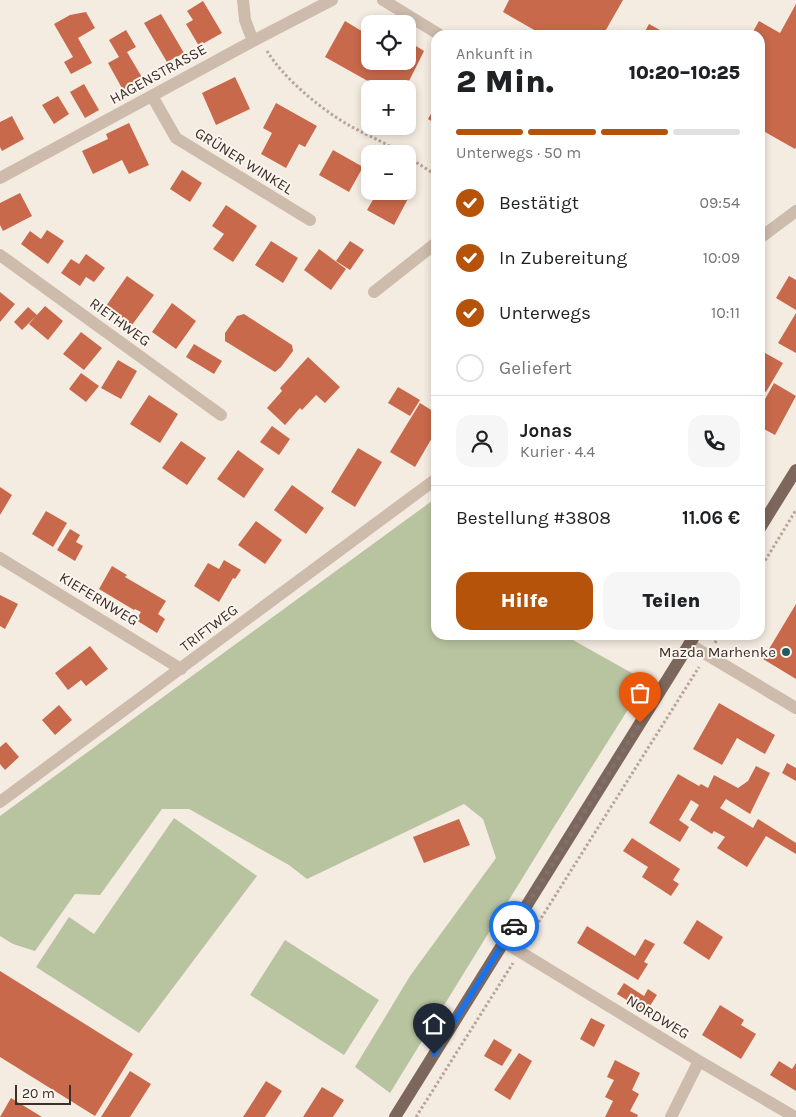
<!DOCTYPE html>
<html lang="de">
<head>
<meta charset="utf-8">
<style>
  body { margin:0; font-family:Karla,sans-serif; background:#f6f6f6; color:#202124; height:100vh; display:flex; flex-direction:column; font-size:19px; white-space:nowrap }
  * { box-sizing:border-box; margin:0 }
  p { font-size:16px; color:#757577 }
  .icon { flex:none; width:28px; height:28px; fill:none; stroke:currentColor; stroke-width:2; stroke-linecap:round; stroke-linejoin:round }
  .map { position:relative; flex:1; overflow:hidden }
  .sheet { position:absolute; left:431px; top:30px; width:334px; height:610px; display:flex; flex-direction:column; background:#fff; border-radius:15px; box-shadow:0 2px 8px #0003 }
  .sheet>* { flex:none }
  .tools { position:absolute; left:361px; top:15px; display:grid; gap:10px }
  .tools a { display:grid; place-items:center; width:55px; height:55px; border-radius:10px; background:#fff; box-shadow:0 2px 8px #0003; font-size:25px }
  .scale { position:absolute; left:15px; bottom:12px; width:56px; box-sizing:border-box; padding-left:5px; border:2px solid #3b302b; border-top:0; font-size:14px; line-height:18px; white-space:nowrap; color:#3b302b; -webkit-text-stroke:4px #fbf5ee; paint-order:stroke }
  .pin { position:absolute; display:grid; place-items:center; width:42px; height:42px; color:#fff; margin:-51px -21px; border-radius:50% 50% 50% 0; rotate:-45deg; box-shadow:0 0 5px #0007 }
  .pin .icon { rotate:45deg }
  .courier { position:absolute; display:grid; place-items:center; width:50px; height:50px; margin:-25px; border:4px solid #1a73e8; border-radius:50%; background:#fff; color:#222; box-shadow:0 1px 6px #0007 }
  .head em { font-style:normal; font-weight:800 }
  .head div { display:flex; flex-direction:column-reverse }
  .head { display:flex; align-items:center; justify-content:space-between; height:85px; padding:0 25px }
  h1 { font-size:32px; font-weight:800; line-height:38px }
  .bar { display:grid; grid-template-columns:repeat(4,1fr); gap:8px 5px; align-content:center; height:60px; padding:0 25px }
  .bar i { height:6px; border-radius:4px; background:#e0e0e0 }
  .bar .current { background:#b45309 }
  .bar p { grid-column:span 4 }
  .line { display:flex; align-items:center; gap:12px; padding:0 25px; border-top:1px solid #e0e0e0 }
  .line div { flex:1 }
  .round { display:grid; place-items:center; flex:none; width:52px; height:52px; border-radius:15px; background:#f6f6f6 }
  ol { padding:0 25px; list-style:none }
  li { display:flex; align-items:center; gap:15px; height:55px }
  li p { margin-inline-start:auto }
  li .icon { padding:5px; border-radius:50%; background:#b45309; color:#fff; stroke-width:4 }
  li:last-child { color:#757577 }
  li i { width:28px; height:28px; border:2px solid #e0e0e0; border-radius:50% }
  .cta { display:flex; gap:10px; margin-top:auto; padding:10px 25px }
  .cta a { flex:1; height:58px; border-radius:15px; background:#b45309; color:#fff; font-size:20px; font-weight:800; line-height:58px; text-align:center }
  .cta a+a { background:#f6f6f6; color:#202124 }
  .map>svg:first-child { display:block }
  .green { fill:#b8c4a0 }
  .building { fill:#c8694b }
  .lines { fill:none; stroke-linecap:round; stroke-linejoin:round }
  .path { stroke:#b9a596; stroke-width:3; stroke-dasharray:2.5 2.5; stroke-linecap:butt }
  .minor { stroke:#cdbbac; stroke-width:12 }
  .major { stroke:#7d675c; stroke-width:12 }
  .done { stroke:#7c716b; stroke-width:5; stroke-dasharray:0 9 }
  .route { stroke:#1a73e8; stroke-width:6 }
  .poi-dot { fill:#1f5a5e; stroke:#fbf5ee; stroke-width:2 }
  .labels { text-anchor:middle; stroke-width:4; stroke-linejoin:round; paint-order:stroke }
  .street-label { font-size:15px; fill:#3b302b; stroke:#fbf5ee }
  .poi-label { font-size:15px; fill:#3b302b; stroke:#fbf5ee; text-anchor:end }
</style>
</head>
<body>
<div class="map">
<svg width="796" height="1117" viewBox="0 0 796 1117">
  <rect width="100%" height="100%" fill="#f4ebe1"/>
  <path class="green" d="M 436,498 L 436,635 L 564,635 L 646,681 L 552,830 L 390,1093 L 355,1067 L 410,976 L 496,858 L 483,819 L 464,804 L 307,879 L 289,865 L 189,809 L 162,809 L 100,895 L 75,894 L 35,951 L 13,944 L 0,936 L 0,816 Z
    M 174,818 L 257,876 L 139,1033 L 36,967 L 69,917 L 94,934 Z
    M 285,940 L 379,1000 L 344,1055 L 250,995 Z"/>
  <path class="building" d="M 509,0 L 623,0 L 603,35 L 543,35 L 503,12 Z
    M 203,1 L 222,33 L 199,46 L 186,24 L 193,20 L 187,11 Z
    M 796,4 L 796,147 L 795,149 L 760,129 L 760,35 L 751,35 L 759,21 L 780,33 Z
    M 86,12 L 95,28 L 78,38 L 92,63 L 71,74 L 64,62 L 73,57 L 54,24 L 70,15 Z
    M 161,14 L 184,53 L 167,62 L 144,23 Z
    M 345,21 L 370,36 L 370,61 L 408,61 L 408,41 L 424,51 L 405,89 L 382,89 L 325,57 Z
    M 649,24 L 669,35 L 643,35 Z
    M 126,30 L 136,47 L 127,52 L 143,79 L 123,90 L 108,63 L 119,57 L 109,40 Z
    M 235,77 L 250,109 L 216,125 L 202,93 Z
    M 84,84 L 99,110 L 85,118 L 70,92 Z
    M 58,96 L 69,114 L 54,124 L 42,105 Z
    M 276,103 L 317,126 L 305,147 L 299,144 L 286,168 L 261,154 L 272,133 L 263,128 Z
    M 436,105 L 436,124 L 428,119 Z
    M 12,116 L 24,139 L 2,151 L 0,147 L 0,122 Z
    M 129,123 L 149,165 L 129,174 L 122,160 L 93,174 L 82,151 L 108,139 L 106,134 Z
    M 333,150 L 363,167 L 349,192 L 319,175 Z
    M 182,170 L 202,183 L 190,202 L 170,189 Z
    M 378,191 L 403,191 L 410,195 L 394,225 L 367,210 Z
    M 20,193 L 32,216 L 3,231 L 0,225 L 0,203 Z
    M 226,205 L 257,226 L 233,262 L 213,249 L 224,234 L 212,226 Z
    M 47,230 L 64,241 L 48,264 L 21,244 L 30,231 L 41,239 Z
    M 271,241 L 298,258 L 283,283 L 255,265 Z
    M 350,241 L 364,250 L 350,270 L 336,261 Z
    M 319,249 L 346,269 L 331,290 L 304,270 Z
    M 86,254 L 105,268 L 94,282 L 86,277 L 80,286 L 61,273 L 71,259 L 79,264 Z
    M 127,276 L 154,295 L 132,325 L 106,306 Z
    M 789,276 L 796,280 L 796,310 L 776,298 Z
    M 0,292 L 15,304 L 0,322 Z
    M 172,303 L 196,321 L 176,349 L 152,332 Z
    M 45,306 L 63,321 L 48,340 L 29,324 Z
    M 28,307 L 37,315 L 22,330 L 14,322 Z
    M 796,313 L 796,353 L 778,343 Z
    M 244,314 L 292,345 L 293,351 L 281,367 L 275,372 L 225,341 L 225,333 L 237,316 Z
    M 81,332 L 102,348 L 84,370 L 63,354 Z
    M 194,344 L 222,361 L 214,374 L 186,357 Z
    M 760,350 L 783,363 L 766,392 L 760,389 Z
    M 308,357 L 340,387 L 325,403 L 316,395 L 302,410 L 300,408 L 285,425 L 267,408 L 282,391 L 280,388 Z
    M 118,360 L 137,371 L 121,399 L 101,388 Z
    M 81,373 L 99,386 L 86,402 L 69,389 Z
    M 774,383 L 796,396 L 775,435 L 760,427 L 760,408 Z
    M 398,387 L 420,400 L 410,416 L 388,403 Z
    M 149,395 L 178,414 L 160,443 L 130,424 Z
    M 420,403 L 436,413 L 436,431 L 415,467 L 390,452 Z
    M 272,426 L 290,439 L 279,455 L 260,442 Z
    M 181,441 L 206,458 L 187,485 L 162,468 Z
    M 358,448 L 382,462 L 355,507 L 331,492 Z
    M 238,450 L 264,469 L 244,498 L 217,479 Z
    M 292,485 L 324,508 L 306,534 L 274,510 Z
    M 0,487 L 12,495 L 0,515 Z
    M 46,511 L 67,523 L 53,547 L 32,534 Z
    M 256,521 L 282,540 L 265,564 L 238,545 Z
    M 70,529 L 80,535 L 76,542 L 83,546 L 75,561 L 57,550 Z
    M 224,560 L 241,570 L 235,579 L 233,578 L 219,602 L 194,586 L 208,563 L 219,569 Z
    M 112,566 L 127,575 L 125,577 L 166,601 L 158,614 L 165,619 L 157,633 L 136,620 L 141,612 L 135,609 L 134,610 L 99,589 Z
    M 0,595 L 18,604 L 5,629 L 0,626 Z
    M 796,604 L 796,679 L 763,659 Z
    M 90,646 L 108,669 L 86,686 L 81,680 L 68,690 L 55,673 Z
    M 719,703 L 775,735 L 765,754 L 737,738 L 722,765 L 693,749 Z
    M 59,705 L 72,720 L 55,735 L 42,720 Z
    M 6,742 L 19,757 L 5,770 L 0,764 L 0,747 Z
    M 787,763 L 796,768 L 796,781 L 782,773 Z
    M 756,766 L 770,773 L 750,814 L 726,799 L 720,808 L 753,828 L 758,819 L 796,843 L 796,854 L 766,836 L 747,867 L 717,848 L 725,837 L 714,831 L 712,834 L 690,820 L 699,805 L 691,800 L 679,820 L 689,827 L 680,842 L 649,823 L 678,774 L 699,786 L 701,784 L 708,788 L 714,775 L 738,788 L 748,781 Z
    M 459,819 L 470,845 L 424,863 L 413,837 Z
    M 632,838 L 680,869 L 673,880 L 679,884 L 671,896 L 642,877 L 648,867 L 623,851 Z
    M 697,920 L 723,937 L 709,960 L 683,943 Z
    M 587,926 L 635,956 L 645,939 L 655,944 L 644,962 L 648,964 L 638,980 L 577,943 Z
    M 0,971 L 133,1054 L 95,1116 L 0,1057 Z
    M 624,983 L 644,996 L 648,989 L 657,995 L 646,1012 L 617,994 Z
    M 720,1005 L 744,1020 L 741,1025 L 756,1034 L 741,1059 L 702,1035 Z
    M 591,1018 L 605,1025 L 594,1047 L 580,1039 Z
    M 494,1039 L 512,1050 L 502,1066 L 484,1056 Z
    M 519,1053 L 532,1061 L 510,1100 L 494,1090 Z
    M 615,1060 L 640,1073 L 632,1090 L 639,1094 L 630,1111 L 638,1115 L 637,1117 L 605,1117 L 613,1101 L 605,1097 L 614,1080 L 607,1077 Z
    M 779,1061 L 792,1069 L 796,1063 L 796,1091 L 770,1075 Z
    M 130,1071 L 151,1084 L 130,1117 L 101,1117 Z
    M 266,1081 L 282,1091 L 265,1117 L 243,1117 Z
    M 322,1087 L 344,1100 L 333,1117 L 303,1117 Z
    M 11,1098 L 42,1117 L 0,1117 Z"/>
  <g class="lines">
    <path class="path" d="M 267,51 C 284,79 323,111 352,127 C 369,136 386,143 403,154
      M 408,157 L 436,175
      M 760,569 L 796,510
      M 715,643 L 719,635
      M 528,939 L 699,667
      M 416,1117 L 513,963"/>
    <path class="minor" d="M 243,0 L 245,20 L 253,41
      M 383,0 L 440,35
      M 152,96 L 176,138 L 310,220
      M 0,178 L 253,41 L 332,0
      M 760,238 L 796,211
      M 0,255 L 221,415
      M 374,292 L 436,243
      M 0,558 L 181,669
      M 689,644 L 796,708
      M 0,802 L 436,479
      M 504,942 L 699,1061 L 795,1117
      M 671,1117 L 699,1061"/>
    <path class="major" d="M 760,528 L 796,470
      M 395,1117 L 695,635"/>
  </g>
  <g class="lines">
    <path class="done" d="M 514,926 L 640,723"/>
    <path class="route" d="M 434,1054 L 514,926"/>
  </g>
  <circle class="poi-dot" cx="786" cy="652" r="5"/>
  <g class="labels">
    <g class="street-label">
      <text transform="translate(158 74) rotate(-29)" y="5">HAGENSTRASSE</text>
      <text transform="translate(244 161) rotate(32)" y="5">GRÜNER WINKEL</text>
      <text transform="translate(120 322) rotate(36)" y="5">RIETHWEG</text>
      <text transform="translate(99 599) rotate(31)" y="5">KIEFERNWEG</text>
      <text transform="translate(209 628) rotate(-37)" y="5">TRIFTWEG</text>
      <text transform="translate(658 1017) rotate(31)" y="5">NORDWEG</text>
    </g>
    <g class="poi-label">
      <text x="776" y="657">Mazda Marhenke</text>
    </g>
  </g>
</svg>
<div class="tools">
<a><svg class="icon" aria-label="locate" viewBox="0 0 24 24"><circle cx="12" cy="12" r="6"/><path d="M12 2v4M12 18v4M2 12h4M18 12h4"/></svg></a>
<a>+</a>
<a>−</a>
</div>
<div class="scale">20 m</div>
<div class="pin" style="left:640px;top:723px;background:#ea580c"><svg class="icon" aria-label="bag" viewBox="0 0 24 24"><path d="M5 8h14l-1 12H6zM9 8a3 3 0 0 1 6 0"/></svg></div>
<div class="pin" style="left:434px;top:1054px;background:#1f2937"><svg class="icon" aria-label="home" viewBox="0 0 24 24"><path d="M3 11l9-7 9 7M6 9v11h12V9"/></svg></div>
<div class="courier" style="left:514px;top:926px"><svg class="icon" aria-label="car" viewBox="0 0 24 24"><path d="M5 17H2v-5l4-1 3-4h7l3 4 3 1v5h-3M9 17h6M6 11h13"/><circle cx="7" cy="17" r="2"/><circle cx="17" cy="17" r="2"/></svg></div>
<section class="sheet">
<div class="head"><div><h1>2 Min.</h1><p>Ankunft in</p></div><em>10:20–10:25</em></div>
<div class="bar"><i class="current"></i><i class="current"></i><i class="current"></i><i></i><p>Unterwegs · 50 m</p></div>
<ol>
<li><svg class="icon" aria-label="check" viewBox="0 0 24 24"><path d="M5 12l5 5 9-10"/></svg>Bestätigt<p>09:54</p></li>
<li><svg class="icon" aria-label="check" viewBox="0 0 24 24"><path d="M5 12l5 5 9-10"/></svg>In Zubereitung<p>10:09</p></li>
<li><svg class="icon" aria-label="check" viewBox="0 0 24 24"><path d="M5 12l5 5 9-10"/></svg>Unterwegs<p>10:11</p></li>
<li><i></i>Geliefert</li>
</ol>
<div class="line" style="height:90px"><a class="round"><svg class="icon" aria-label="person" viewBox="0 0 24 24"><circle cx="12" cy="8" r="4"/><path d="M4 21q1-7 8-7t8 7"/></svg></a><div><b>Jonas</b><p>Kurier · 4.4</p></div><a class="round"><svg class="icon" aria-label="phone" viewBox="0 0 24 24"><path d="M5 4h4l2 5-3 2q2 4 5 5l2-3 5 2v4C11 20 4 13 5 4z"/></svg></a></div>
<div class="line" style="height:65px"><div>Bestellung #3808</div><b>11.06 €</b></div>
<div class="cta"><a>Hilfe</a><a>Teilen</a></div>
</section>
</div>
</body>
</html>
